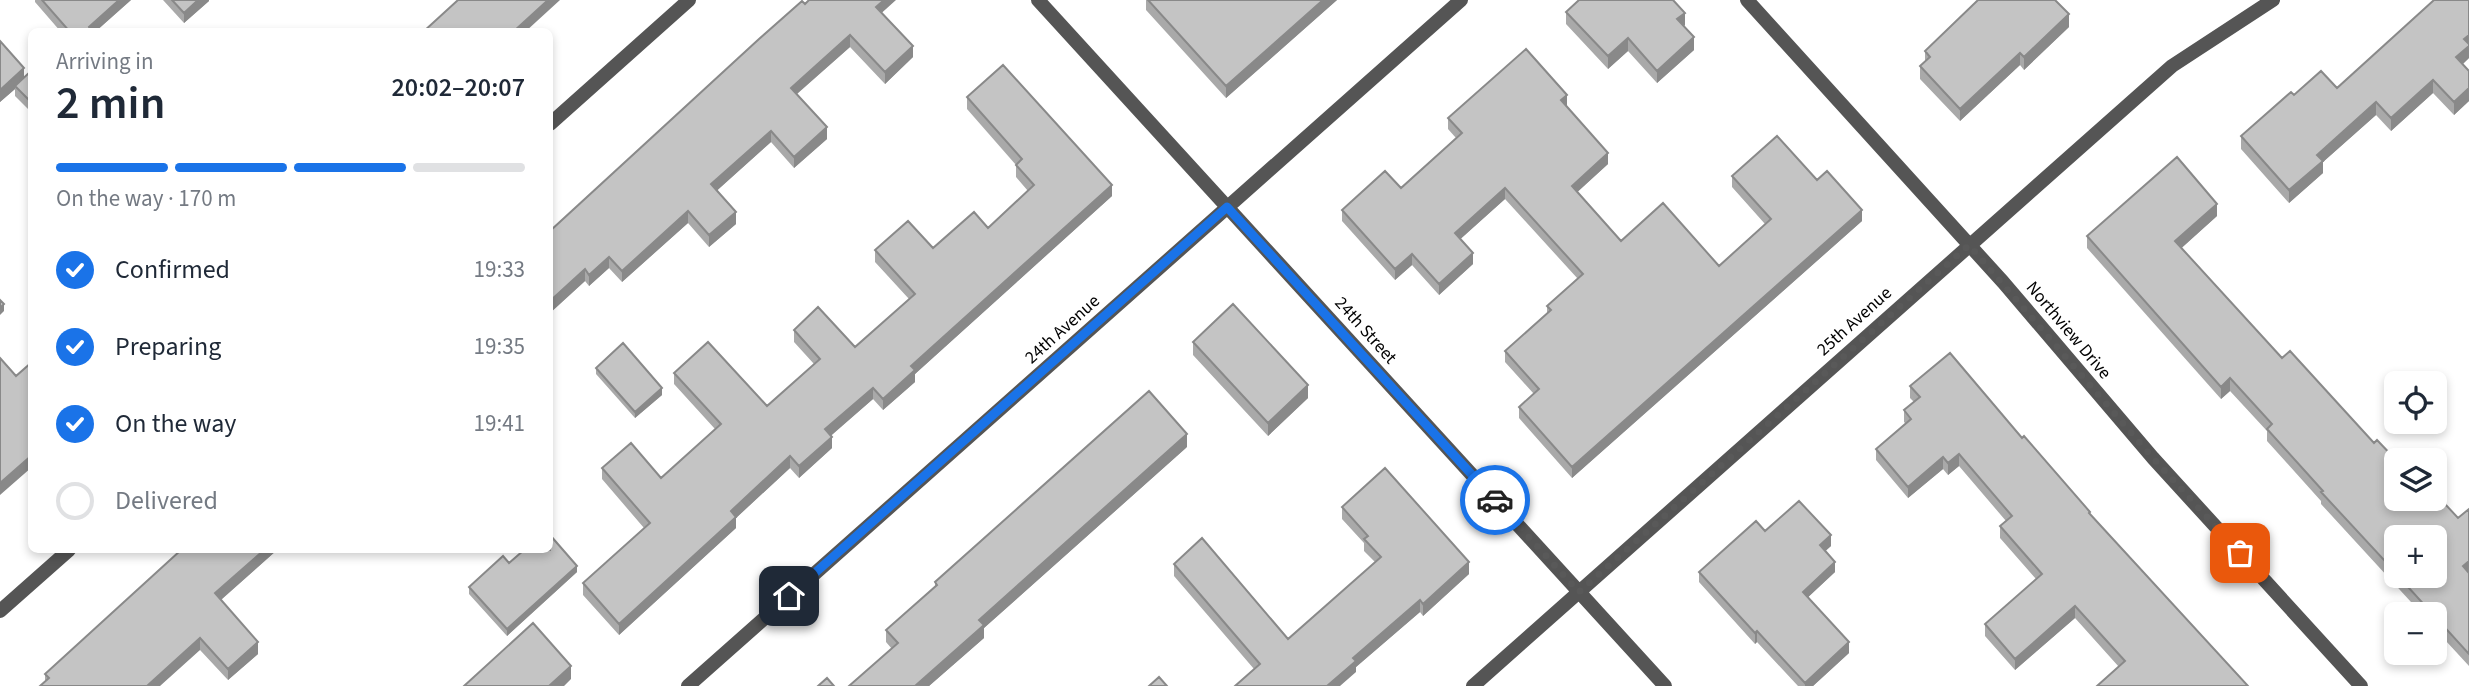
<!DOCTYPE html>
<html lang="en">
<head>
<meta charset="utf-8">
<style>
  body { margin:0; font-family:"Source Sans 3",sans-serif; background:#f2f2f3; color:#1f2937; height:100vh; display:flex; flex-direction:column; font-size:26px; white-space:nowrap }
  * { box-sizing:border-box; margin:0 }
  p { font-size:23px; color:#747a83 }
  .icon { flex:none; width:38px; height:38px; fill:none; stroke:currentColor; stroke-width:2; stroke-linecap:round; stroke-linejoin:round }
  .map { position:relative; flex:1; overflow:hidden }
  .details { position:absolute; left:28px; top:28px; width:525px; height:525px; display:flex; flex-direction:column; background:#fff; border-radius:10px; box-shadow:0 4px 10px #0003 }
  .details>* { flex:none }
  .buttons { position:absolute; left:2384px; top:371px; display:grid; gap:14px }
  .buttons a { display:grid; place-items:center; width:63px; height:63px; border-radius:10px; background:#fff; box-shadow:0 4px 10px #0003; font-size:35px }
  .pin { position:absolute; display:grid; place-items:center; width:60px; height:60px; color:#fff; margin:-30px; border-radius:14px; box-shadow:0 4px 10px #0006 }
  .courier { position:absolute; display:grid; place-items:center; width:70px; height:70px; margin:-35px; border:5px solid #1a73e8; border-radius:50%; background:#fff; color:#222; box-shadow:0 2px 9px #0007 }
  .head em { font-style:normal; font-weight:600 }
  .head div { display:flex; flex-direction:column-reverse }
  .head { display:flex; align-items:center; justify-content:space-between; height:119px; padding:0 28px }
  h1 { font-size:46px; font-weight:600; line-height:52px }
  .bar { display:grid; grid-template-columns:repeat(4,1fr); gap:10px 7px; align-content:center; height:84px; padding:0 28px }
  .bar i { height:9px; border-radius:5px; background:#e0e1e3 }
  .bar .active { background:#1a73e8 }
  .bar p { grid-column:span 4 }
  ol { padding:0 28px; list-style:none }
  li { display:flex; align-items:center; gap:21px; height:77px }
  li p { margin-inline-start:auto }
  li .icon { padding:7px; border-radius:50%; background:#1a73e8; color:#fff; stroke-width:4 }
  li:last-child { color:#747a83 }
  li i { width:38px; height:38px; border:4px solid #e0e1e3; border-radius:50% }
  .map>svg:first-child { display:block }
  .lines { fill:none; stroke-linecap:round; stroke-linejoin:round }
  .minor { stroke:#555; stroke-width:14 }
  .wall { fill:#a9a9a9; fill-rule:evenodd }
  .shaded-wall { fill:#898989 }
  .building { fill:#c4c4c4; stroke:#898989; stroke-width:2 }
  .done { stroke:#595959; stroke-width:7; stroke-dasharray:0 12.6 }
  .route { stroke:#1a73e8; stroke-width:9 }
  .labels { text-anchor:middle; stroke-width:5; stroke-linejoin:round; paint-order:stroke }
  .street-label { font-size:18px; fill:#000; stroke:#fff }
</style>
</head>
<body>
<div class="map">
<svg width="2469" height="686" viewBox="0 0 2469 686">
  <rect width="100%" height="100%" fill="#fff"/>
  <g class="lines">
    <path class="minor" d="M 1038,0 L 1665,686
      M 1747,0 L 2003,282 L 2153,458 L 2361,686
      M 550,124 L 689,0
      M 0,611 L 69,550
      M 688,686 L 1461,0
      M 1473,686 L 2172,66 L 2273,0"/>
  </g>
  <path class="wall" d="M 35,0 L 131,0 L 95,32 L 61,32 L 35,2 Z
    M 163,0 L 209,0 L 209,1 L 184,23 Z
    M 1146,0 L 1337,0 L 1226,98 L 1146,10 Z
    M 805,4 L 882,13 L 913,57 L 885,84 L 850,47 L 797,94 L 827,139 L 794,168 L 771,142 L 716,191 L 736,224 L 709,247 L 688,223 L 622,282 L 609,268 L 589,286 L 585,281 L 550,313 Z
    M 1566,12 L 1685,25 L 1684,26 L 1694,50 L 1657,83 L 1628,51 L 1608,69 L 1566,24 Z
    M 2069,27 L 2024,70 L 2020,65 L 1960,121 L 1920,79 L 1920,66 L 1925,62 L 1925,51 Z
    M 0,41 L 24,77 L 32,70 L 32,113 L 15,96 L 15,89 L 0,102 Z
    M 2469,58 L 2463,64 L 2469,71 L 2469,101 L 2454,115 L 2433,93 L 2391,131 L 2376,115 L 2323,162 L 2323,173 L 2289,203 L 2241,149 L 2241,136 L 2294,95 L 2337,88 Z
    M 967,97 L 1112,196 L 915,374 L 915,382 L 883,410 L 873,399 L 831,435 L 832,448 L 799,478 L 790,468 L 736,518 L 736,528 L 619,635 L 583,595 L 583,583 L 644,528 L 602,479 L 602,468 L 661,478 L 715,429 L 674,384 L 674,373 L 767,406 L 814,364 L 794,342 L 794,330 L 855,347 L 909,299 L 875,262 L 875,250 L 933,248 L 988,228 L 1028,191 L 1016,177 L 1016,165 L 967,109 Z
    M 1567,106 L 1608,164 L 1577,192 L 1621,241 L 1719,266 L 1765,224 L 1732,187 L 1732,176 L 1817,180 L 1862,221 L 1572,478 L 1519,418 L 1519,407 L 1534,394 L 1505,362 L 1505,351 L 1547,313 L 1547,306 L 1578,279 L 1505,199 L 1460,239 L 1473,264 L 1439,295 L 1412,265 L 1395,280 L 1342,221 L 1342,210 L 1401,188 L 1456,138 L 1448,129 L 1448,118 Z
    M 2217,216 L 2181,248 L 2282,358 L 2374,443 L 2396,460 L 2458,518 L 2469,509 L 2469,666 L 2434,628 L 2434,614 L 2422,614 L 2321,504 L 2321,501 L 2267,441 L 2267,431 L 2230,391 L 2221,399 L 2087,248 L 2087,236 ZM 2396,537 L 2434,576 L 2396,576 Z
    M 1193,342 L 1308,398 L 1268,436 L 1193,355 Z
    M 596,368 L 662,395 L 635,418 L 596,374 Z
    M 1910,386 L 2022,438 L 2090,515 L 2248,686 L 2119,667 L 2075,618 L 2015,670 L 1985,636 L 1985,624 L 2036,579 L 2000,538 L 2000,526 L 2006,521 L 1959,466 L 1948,475 L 1943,469 L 1908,498 L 1876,460 L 1876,449 L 1906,424 L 1904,422 L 1904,410 L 1914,402 L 1910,398 Z
    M 1187,447 L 984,628 L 984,638 L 929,686 L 849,686 L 892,649 L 886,642 L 886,630 L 935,587 L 935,582 Z
    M 1342,507 L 1469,574 L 1423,616 L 1420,612 L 1356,667 L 1356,672 L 1254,669 L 1174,576 L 1174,564 L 1288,639 L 1375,562 L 1364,551 L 1364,543 L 1342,519 Z
    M 1765,531 L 1831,546 L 1825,551 L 1835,572 L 1808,597 L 1849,653 L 1813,686 L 1798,686 L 1757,642 L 1755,644 L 1699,582 L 1699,572 Z
    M 181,550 L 277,550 L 221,600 L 258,654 L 228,680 L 200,650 L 45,681 L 45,674 Z
    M 509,563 L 577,572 L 507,636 L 469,594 L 469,587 Z"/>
  <path class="shaded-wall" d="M 119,0 L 131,0 L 95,32 L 89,32 L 89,27 Z
    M 198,0 L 209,0 L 209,1 L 184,23 L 184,13 Z
    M 548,0 L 560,0 L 525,32 L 513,32 Z
    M 884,0 L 896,0 L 876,18 L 876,7 Z
    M 1323,0 L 1337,0 L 1226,98 L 1226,86 Z
    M 1685,13 L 1685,25 L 1677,31 L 1677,19 Z
    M 2069,14 L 2069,27 L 2024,70 L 2024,57 Z
    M 850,35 L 850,47 L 791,99 L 791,88 Z
    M 2469,35 L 2469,58 L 2456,70 L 2456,57 L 2464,39 Z
    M 1694,37 L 1694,50 L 1657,83 L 1657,71 Z
    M 1628,38 L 1628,51 L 1608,69 L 1608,56 Z
    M 913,46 L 913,57 L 885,84 L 885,72 Z
    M 2020,53 L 2020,65 L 1960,121 L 1960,109 Z
    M 24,68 L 24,80 L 15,86 L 15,89 L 0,102 L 0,90 Z
    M 2433,80 L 2433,93 L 2391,131 L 2391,118 Z
    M 2469,88 L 2469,101 L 2454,115 L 2454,102 Z
    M 1567,95 L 1567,106 L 1561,111 L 1561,100 Z
    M 2376,102 L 2376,115 L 2323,162 L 2323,173 L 2289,203 L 2289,190 L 2317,155 Z
    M 827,127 L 827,139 L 794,168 L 794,157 Z
    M 771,131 L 771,142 L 711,196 L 711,184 Z
    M 1608,153 L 1608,164 L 1572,197 L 1572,186 Z
    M 1112,185 L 1112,196 L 915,374 L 915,382 L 883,410 L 883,399 L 911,366 Z
    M 1505,188 L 1505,199 L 1455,244 L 1455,233 Z
    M 2217,204 L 2217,216 L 2175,254 L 2175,241 Z
    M 1862,210 L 1862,221 L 1572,478 L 1572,467 Z
    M 688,211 L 688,223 L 622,282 L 622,271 Z
    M 736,212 L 736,224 L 709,247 L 709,235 Z
    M 1473,253 L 1473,264 L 1439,295 L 1439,284 Z
    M 1412,254 L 1412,265 L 1395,280 L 1395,269 Z
    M 609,257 L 609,268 L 589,286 L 589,275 Z
    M 585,269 L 585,281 L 550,313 L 550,301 Z
    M 4,304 L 4,311 L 0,315 L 0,308 Z
    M 2230,378 L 2230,391 L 2221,399 L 2221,387 Z
    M 1308,385 L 1308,398 L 1268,436 L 1268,423 Z
    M 662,388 L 662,395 L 635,418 L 635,412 Z
    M 873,388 L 873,399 L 825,441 L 825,429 Z
    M 1187,434 L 1187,447 L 984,628 L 984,638 L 929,686 L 915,686 L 979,620 Z
    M 832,437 L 832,448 L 799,478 L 799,466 Z
    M 1959,454 L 1959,466 L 1948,475 L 1948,463 Z
    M 32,455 L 32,467 L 0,495 L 0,483 Z
    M 790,456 L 790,468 L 736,518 L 736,528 L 619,635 L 619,624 L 731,511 Z
    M 1943,457 L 1943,469 L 1908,498 L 1908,487 Z
    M 1831,535 L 1831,546 L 1820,556 L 1820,545 Z
    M 264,550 L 277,550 L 215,605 L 215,593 Z
    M 2469,561 L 2469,573 L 2463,566 Z
    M 1469,562 L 1469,574 L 1423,616 L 1423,604 Z
    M 1835,562 L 1835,572 L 1803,602 L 1803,592 Z
    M 577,566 L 577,572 L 507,636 L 507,629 Z
    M 1420,600 L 1420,612 L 1356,667 L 1356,672 L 1340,686 L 1327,686 L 1353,658 Z
    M 2075,606 L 2075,618 L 2015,670 L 2015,659 Z
    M 1757,631 L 1757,642 L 1755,644 L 1755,633 Z
    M 200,638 L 200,650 L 160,686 L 147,686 Z
    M 258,642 L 258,654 L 228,680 L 228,669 Z
    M 1849,642 L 1849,653 L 1813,686 L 1805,686 L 1805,683 Z
    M 571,666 L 571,679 L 564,686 L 549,686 Z"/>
  <path class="building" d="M 42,0 L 119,0 L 89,27 L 92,32 L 70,32 Z
    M 172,0 L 198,0 L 184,13 Z
    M 458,0 L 548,0 L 513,32 L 423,32 Z
    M 809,0 L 884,0 L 876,7 L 913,46 L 885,72 L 850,35 L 791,88 L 827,127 L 794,157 L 771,131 L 711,184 L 736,212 L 709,235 L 688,211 L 622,271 L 609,257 L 589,275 L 585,269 L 550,301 L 550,231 L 759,39 L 802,1 L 805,4 Z
    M 1148,0 L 1323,0 L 1226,86 Z
    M 1579,0 L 1673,0 L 1685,13 L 1677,19 L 1694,37 L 1657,71 L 1628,38 L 1608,56 L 1566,12 Z
    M 1978,0 L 2055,0 L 2069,14 L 2024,57 L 2020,53 L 1960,109 L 1920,66 L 1930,57 L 1925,51 Z
    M 2434,0 L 2469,0 L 2469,35 L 2464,39 L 2469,44 L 2469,46 L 2456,57 L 2469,71 L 2469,88 L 2454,102 L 2433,80 L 2391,118 L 2376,102 L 2317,155 L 2323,161 L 2289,190 L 2241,136 L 2291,92 L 2294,95 L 2321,71 L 2337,88 Z
    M 0,41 L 24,68 L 0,90 Z
    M 1526,49 L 1567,95 L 1561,100 L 1608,153 L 1572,186 L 1621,241 L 1663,203 L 1719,266 L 1771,219 L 1732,176 L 1777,136 L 1817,180 L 1827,171 L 1862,210 L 1572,467 L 1519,407 L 1539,389 L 1505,351 L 1551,310 L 1547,306 L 1583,274 L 1505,188 L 1455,233 L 1473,253 L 1439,284 L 1412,254 L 1395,269 L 1342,210 L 1385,171 L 1401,188 L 1462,133 L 1448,118 Z
    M 1003,65 L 1112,185 L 911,366 L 915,370 L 883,399 L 873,388 L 825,429 L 832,437 L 799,466 L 790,456 L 731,511 L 736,517 L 619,624 L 583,583 L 650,523 L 602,468 L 631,443 L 661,478 L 721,424 L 674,373 L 708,342 L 767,406 L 820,359 L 794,330 L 818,307 L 855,347 L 915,294 L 875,250 L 908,221 L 933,248 L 974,212 L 988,228 L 1034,185 L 1016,165 L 1022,159 L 967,97 Z
    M 32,70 L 32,103 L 15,86 Z
    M 2177,157 L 2217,204 L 2175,241 L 2282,358 L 2290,351 L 2374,443 L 2377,440 L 2396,460 L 2396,499 L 2434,499 L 2434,492 L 2458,518 L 2469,509 L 2469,561 L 2463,566 L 2469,573 L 2469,654 L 2398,576 L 2434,576 L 2434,537 L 2396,537 L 2396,573 L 2321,492 L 2323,491 L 2267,429 L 2272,424 L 2230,378 L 2221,387 L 2087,236 Z
    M 0,300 L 4,304 L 0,308 Z
    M 1233,304 L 1308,385 L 1268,423 L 1193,342 Z
    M 623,343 L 662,388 L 635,412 L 596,368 Z
    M 1950,353 L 2022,438 L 2024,436 L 2090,512 L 2089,513 L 2248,686 L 2097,686 L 2125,661 L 2075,606 L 2015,659 L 1985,624 L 2042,574 L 2000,526 L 2012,516 L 1959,454 L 1948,463 L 1943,457 L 1908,487 L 1876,449 L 1911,419 L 1904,410 L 1920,397 L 1910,386 Z
    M 0,358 L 16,376 L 32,362 L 32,455 L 0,483 Z
    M 1149,391 L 1187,434 L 979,620 L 984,625 L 915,686 L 849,686 L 898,643 L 886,630 L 937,585 L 935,582 Z
    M 2401,456 L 2405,460 L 2396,460 Z
    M 1385,468 L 1469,562 L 1423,604 L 1420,600 L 1353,658 L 1356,661 L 1327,686 L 1235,686 L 1260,664 L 1174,564 L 1202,538 L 1288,639 L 1381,557 L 1364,539 L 1368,536 L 1342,507 Z
    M 1799,501 L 1831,535 L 1820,545 L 1835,562 L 1803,592 L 1849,642 L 1805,683 L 1757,631 L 1755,633 L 1699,572 L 1756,521 L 1765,531 Z
    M 550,535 L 577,566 L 507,629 L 469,587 L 503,556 L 509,563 L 524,550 L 550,550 Z
    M 181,550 L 264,550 L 215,593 L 258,642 L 228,669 L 200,638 L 147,686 L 40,686 L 49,678 L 45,674 Z
    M 533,623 L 571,666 L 549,686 L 464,686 Z
    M 1159,677 L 1167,686 L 1149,686 Z
    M 827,678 L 834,686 L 818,686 Z"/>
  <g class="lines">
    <path class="done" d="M 1495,500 L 1579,592 L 1969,245 L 2153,458 L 2240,553"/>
    <path class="route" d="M 789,596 L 1227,207 L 1495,500"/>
  </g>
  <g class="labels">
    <g class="street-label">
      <text transform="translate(1854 321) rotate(-42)" y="6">25th Avenue</text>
      <text transform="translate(1062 329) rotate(-42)" y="6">24th Avenue</text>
      <text transform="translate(1366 330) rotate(48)" y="6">24th Street</text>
      <text transform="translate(2069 330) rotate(50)" y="6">Northview Drive</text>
    </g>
  </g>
</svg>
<div class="buttons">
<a><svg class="icon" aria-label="locate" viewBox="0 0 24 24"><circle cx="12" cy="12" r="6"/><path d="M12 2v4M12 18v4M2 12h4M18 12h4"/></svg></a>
<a><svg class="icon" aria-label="layers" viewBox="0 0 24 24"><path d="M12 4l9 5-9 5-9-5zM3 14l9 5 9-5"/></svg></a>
<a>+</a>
<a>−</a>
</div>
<div class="pin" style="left:2240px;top:553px;background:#ea580c"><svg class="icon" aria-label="bag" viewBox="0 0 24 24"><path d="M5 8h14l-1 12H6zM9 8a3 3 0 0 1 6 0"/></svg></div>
<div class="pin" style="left:789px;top:596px;background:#1f2937"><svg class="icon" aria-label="home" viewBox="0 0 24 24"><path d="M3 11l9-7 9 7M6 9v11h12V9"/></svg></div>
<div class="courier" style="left:1495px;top:500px"><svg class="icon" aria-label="car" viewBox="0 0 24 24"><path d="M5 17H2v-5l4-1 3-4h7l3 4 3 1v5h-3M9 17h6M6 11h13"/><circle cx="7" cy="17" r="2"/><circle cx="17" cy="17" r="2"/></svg></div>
<section class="details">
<div class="head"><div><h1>2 min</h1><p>Arriving in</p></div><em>20:02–20:07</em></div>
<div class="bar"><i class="active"></i><i class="active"></i><i class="active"></i><i></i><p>On the way · 170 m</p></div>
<ol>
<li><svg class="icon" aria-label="check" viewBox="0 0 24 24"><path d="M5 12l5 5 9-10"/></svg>Confirmed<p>19:33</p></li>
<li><svg class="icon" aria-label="check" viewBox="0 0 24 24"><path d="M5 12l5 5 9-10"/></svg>Preparing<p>19:35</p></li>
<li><svg class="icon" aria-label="check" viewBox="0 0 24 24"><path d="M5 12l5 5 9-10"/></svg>On the way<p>19:41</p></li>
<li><i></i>Delivered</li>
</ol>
</section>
</div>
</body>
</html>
